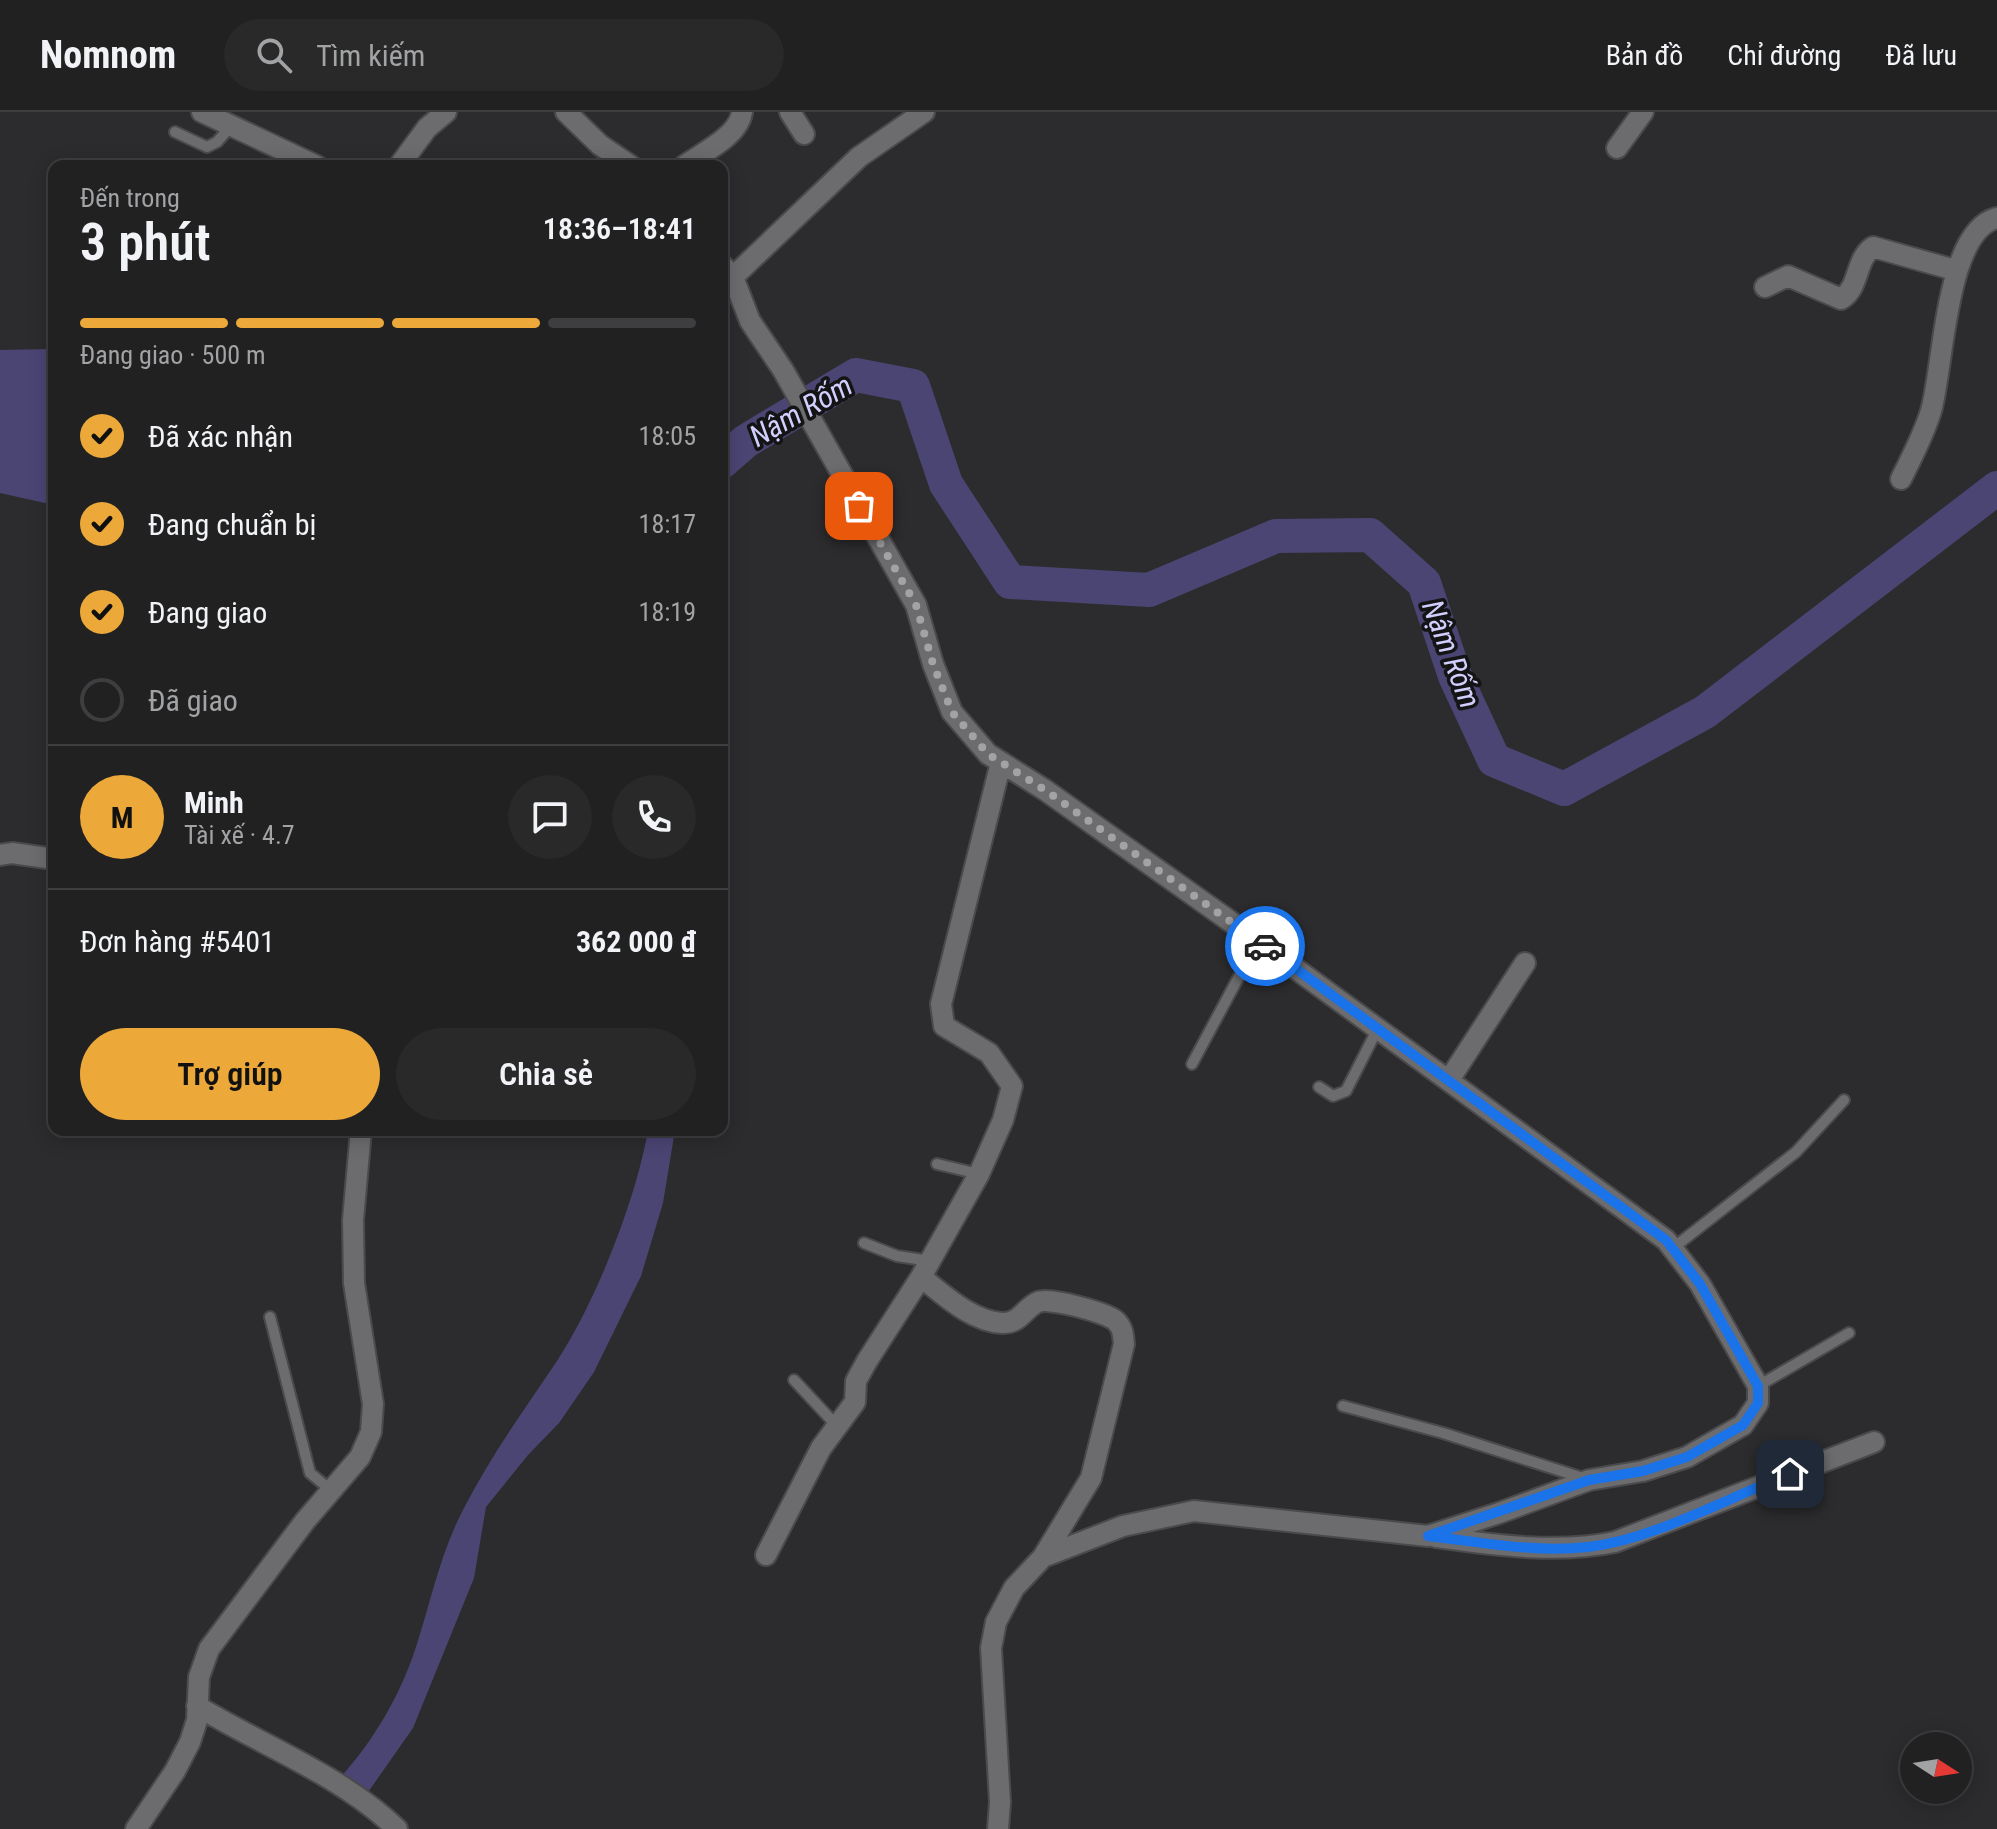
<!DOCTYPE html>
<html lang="vi">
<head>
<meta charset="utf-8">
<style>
  body { margin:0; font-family:"Roboto Condensed",sans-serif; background:#29292a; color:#f1f3f6; height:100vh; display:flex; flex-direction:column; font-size:30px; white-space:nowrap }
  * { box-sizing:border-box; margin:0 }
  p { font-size:26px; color:#a2a3a5 }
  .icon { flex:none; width:44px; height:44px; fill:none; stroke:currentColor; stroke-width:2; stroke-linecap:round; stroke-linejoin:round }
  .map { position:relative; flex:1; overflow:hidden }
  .drawer { position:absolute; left:48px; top:48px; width:680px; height:976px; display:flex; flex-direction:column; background:#212122; border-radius:16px; box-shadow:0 4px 20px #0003,0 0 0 2px #3e3e40 }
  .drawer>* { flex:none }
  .needle { width:52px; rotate:102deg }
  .buttons { position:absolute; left:1900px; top:1620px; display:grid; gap:16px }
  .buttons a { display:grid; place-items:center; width:72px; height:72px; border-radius:50%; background:#212122; box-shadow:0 4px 20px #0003,0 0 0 2px #3e3e40; font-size:40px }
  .pin { position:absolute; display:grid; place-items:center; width:68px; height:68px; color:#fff; margin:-34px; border-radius:16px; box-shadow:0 4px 12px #0006 }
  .courier { position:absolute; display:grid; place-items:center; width:80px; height:80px; margin:-40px; border:6px solid #1a73e8; border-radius:50%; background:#fff; color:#222; box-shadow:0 2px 10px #0007 }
  .head em { font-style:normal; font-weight:600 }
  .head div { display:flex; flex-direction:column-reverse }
  .head { display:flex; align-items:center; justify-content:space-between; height:136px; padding:0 32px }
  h1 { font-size:52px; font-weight:600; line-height:60px }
  .bar { display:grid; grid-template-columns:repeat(4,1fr); gap:12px 8px; align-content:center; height:96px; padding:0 32px }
  .bar i { height:10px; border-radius:6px; background:#3e3e40 }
  .bar .active { background:#eca93a }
  .bar p { grid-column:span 4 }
  .line { display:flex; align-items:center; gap:20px; padding:0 32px; border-top:2px solid #3e3e40 }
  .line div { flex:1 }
  .round { display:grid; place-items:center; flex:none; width:84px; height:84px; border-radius:42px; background:#29292a }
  ol { padding:0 32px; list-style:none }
  li { display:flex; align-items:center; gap:24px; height:88px }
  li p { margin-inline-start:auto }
  li .icon { padding:8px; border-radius:50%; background:#eca93a; color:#111; stroke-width:4 }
  li:last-child { color:#a2a3a5 }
  li i { width:44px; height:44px; border:4px solid #3e3e40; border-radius:50% }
  .button { display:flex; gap:16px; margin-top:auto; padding:16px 32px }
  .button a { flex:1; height:92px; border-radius:48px; background:#eca93a; color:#111; font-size:32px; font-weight:600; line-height:92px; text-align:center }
  .button a+a { background:#29292a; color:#f1f3f6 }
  header { display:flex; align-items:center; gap:48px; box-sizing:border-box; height:112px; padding:0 40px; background:#212122; border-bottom:2px solid #3e3e40 }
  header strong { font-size:38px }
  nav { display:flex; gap:44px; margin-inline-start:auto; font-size:28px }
  .search { width:560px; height:72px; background:#29292a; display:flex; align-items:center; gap:20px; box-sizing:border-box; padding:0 28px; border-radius:44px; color:#a2a3a5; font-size:30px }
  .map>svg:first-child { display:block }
  .water { fill:#4b4574 }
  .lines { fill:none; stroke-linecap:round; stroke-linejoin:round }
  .river { stroke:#4b4574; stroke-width:34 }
  .lane-casing { stroke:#4a4a4c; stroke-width:14 }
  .street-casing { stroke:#4a4a4c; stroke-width:24 }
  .lane { stroke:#6c6c6f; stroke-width:10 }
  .street { stroke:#6c6c6f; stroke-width:20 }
  .done { stroke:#a3a3a5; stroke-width:8; stroke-dasharray:0 14.4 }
  .route { stroke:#1a73e8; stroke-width:10 }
  .labels { text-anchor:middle; stroke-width:7; stroke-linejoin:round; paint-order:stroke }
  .water-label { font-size:30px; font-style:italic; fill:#d1cffd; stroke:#141415 }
</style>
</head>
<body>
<header>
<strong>Nomnom</strong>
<div class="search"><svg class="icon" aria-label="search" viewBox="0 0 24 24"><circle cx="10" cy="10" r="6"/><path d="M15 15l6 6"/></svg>Tìm kiếm</div>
<nav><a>Bản đồ</a><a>Chỉ đường</a><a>Đã lưu</a></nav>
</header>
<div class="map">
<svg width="1997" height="1717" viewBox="0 0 1997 1717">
  <rect width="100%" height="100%" fill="#2c2c2e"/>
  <path class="water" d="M 54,237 L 54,393 L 0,381 L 0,238 Z
    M 648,1018 L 675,1018 L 663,1091 L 641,1164 L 594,1260 L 559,1311 L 528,1343 L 486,1395 L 474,1466 L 413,1616 L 366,1683 L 340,1666 C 374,1628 400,1584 416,1535 C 431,1489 440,1442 463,1398 C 490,1345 524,1298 557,1249 C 596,1189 636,1088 648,1018 Z"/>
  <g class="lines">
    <path class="river" d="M 722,350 L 746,329 L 856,263 L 913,274 L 946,372 L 1010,470 L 1149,478 L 1276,424 L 1370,423 L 1424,471 L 1455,564 L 1494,648 L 1564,677 L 1705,600 L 1997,376"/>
    <g class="lane-casing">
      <path id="lane" d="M 175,20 L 207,35 L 217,30 L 232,13
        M 1192,952 L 1258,829
        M 1319,975 L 1333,984 L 1346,979 L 1378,916
        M 937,1052 L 979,1062
        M 864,1131 L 897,1144 L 930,1149
        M 1673,1136 L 1796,1040 L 1844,988
        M 270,1205 L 310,1361 L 332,1379
        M 794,1268 L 837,1314
        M 1758,1274 L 1849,1221
        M 1343,1294 L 1443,1321 L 1583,1366"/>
    </g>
    <g class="street-casing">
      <path id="street" d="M 202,0 L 317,54
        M 566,0 L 600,33 L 631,54
        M 790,0 L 804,22
        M 1617,36 L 1643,0
        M 399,54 L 427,16 L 446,0
        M 684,54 C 702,41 739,24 742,0
        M 722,153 L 733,165 L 750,209 L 783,258 L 916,493 L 933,552 L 952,600 L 988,642 L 1045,678 L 1258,829 L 1666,1128 L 1700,1172 L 1758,1274 L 1758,1291 L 1743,1313 L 1687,1345 L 1643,1359 L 1589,1368 L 1499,1401 L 1428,1424 L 1194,1399 L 1123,1414 L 1043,1445
        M 733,165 L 859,45 L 924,0
        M 1765,175 L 1788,164 L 1841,187 C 1860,176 1855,147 1873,135 L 1955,158
        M 1901,367 C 1912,345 1924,322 1931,299 C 1944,254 1945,119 1997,106
        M 0,743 L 12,741 L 54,747
        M 1449,968 L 1525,851
        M 921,1165 C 944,1183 971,1209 1002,1211 C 1020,1212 1024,1196 1038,1190 C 1049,1185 1108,1201 1116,1209 C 1123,1216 1123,1223 1124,1232 L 1091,1366 L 1043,1445 L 1014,1476 L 996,1510 L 991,1536 L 1000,1690 L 998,1717
        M 1436,1425 C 1495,1433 1556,1442 1615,1430 L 1874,1330
        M 766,1443 L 821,1336 L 855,1290 L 856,1269 L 867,1249 L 921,1165 L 979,1062 L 1003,1008 L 1012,974 L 989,941 L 944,914 L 941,892 L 1001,650
        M 197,1594 C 263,1634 341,1663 397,1717
        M 136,1717 L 175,1659 L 190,1630 L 197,1608 L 199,1565 L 209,1537 L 305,1409 L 360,1345 L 371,1320 L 373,1292 L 354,1171 L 353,1108 L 361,1018"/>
    </g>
    <use href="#lane" class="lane"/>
    <use href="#street" class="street"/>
  </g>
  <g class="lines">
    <path class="done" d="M 859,394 L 916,493 L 933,552 L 952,600 L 988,642 L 1045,678 L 1265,834"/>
    <path class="route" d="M 1265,834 L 1666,1128 L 1700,1172 L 1758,1274 L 1758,1291 L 1743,1313 L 1687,1345 L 1643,1359 L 1589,1368 L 1428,1424 C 1480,1430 1535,1441 1588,1435 C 1655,1427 1727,1386 1790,1362"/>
  </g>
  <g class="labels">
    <g class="water-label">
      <text transform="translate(801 299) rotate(-30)" y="10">Nậm Rốm</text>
      <text transform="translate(1451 542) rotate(69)" y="10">Nậm Rốm</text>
    </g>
  </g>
</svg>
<div class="buttons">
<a><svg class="needle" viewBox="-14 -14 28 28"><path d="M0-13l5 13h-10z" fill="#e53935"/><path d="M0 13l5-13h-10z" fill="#a2a3a5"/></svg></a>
</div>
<div class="pin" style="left:859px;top:394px;background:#ea580c"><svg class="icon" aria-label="bag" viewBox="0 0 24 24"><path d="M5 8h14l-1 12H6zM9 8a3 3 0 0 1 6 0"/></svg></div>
<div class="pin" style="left:1790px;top:1362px;background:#1f2937"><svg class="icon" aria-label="home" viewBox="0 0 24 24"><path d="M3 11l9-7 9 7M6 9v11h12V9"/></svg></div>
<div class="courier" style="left:1265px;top:834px"><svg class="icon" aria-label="car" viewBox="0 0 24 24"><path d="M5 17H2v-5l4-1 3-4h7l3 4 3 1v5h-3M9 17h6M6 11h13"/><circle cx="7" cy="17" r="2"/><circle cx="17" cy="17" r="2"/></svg></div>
<section class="drawer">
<div class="head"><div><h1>3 phút</h1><p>Đến trong</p></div><em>18:36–18:41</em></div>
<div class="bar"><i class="active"></i><i class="active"></i><i class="active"></i><i></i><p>Đang giao · 500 m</p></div>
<ol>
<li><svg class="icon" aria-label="check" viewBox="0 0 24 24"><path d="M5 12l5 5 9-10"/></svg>Đã xác nhận<p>18:05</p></li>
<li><svg class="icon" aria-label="check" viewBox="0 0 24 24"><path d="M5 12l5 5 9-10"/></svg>Đang chuẩn bị<p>18:17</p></li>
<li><svg class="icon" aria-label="check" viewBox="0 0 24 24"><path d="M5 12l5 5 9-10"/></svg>Đang giao<p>18:19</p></li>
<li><i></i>Đã giao</li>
</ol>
<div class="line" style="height:144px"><b class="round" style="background:#eca93a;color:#111">M</b><div><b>Minh</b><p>Tài xế · 4.7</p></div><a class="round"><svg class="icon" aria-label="chat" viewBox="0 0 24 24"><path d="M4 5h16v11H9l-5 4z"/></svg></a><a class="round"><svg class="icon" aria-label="phone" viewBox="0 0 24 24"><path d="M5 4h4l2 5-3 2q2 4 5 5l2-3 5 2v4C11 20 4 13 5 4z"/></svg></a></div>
<div class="line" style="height:104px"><div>Đơn hàng #5401</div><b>362 000 ₫</b></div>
<div class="button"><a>Trợ giúp</a><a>Chia sẻ</a></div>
</section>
</div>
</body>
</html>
